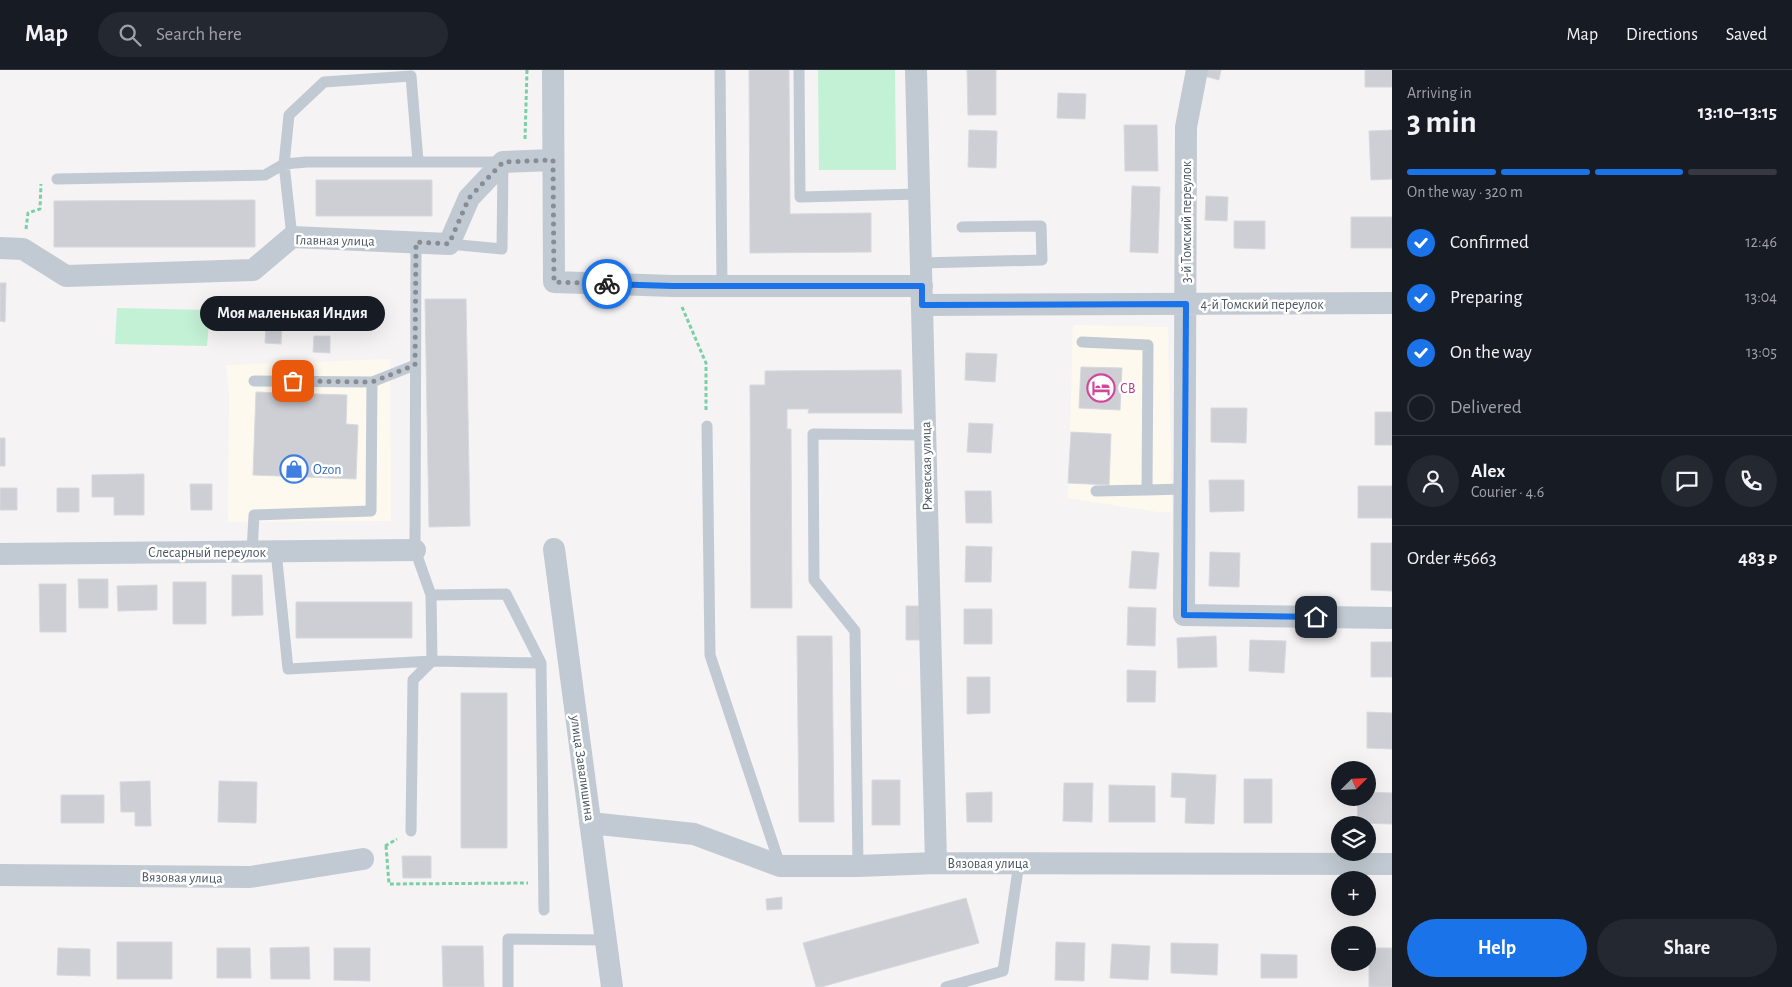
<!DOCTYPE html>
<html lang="en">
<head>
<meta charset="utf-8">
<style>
  body { margin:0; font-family:"Alegreya Sans",sans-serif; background:#242831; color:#f1f3f6; height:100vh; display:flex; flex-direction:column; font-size:19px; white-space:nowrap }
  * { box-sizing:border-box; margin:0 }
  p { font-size:16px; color:#9ea1a6 }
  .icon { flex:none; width:28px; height:28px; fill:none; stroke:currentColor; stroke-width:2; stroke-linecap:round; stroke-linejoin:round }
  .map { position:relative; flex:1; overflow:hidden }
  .side { display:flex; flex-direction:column; background:#171b24; width:400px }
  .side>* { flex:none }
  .needle { width:32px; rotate:66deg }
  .tools { position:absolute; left:1331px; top:691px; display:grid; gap:10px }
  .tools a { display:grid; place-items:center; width:45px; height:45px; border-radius:50%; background:#171b24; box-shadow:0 5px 20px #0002; font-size:25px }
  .pin { position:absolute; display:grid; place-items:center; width:42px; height:42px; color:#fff; margin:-21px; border-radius:10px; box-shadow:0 2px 8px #0006 }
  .courier { position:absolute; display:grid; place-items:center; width:50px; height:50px; margin:-25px; border:4px solid #1a73e8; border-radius:50%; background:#fff; color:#222; box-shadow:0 1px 6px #0007 }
  .bubble { position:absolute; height:35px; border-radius:18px; background:#171b24; box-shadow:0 5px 20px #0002; font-size:16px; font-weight:700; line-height:35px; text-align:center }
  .headline em { font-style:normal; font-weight:700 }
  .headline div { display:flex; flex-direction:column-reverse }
  .headline { display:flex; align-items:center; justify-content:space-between; height:85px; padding:0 15px }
  h1 { font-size:32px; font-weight:700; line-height:38px }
  .bar { display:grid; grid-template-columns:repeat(4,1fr); gap:8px 5px; align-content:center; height:60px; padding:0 15px }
  .bar i { height:6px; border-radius:4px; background:#363941 }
  .bar .current { background:#1a73e8 }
  .bar p { grid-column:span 4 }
  .line { display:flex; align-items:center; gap:12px; padding:0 15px; border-top:1px solid #363941 }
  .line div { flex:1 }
  .round { display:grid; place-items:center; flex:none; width:52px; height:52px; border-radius:26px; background:#242831 }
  ol { padding:0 15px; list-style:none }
  li { display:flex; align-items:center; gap:15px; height:55px }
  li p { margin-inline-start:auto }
  li .icon { padding:5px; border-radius:50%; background:#1a73e8; color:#fff; stroke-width:4 }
  li:last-child { color:#9ea1a6 }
  li i { width:28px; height:28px; border:2px solid #363941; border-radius:50% }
  .action { display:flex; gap:10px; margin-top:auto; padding:10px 15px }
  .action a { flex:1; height:58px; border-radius:30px; background:#1a73e8; color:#fff; font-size:20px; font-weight:700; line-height:58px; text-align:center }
  .action a+a { background:#242831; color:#f1f3f6 }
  header { display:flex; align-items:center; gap:30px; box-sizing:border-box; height:70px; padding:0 25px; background:#171b24; border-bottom:1px solid #363941 }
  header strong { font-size:24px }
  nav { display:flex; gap:28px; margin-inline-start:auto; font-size:18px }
  .search { width:350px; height:45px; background:#242831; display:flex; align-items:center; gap:12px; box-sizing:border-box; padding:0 18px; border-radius:28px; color:#9ea1a6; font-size:19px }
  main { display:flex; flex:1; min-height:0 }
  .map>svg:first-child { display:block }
  .commercial { fill:#fdf9ef }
  .green { fill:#c3f1d5 }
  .building { fill:#cdcfd5; stroke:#d7d9de }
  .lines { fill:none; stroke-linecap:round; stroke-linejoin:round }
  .path { stroke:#7ad0a6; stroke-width:3; stroke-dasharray:4 2.5; stroke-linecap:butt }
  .service { stroke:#c1cad2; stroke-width:11 }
  .minor { stroke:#c1cad2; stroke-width:22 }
  .done { stroke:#868d94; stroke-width:5; stroke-dasharray:0 9 }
  .route { stroke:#1a73e8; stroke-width:6 }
  .labels { text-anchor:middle; stroke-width:5; stroke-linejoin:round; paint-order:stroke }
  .street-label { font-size:14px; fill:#4a5661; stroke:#fff }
  .hotel-label { font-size:14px; fill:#b23c85; stroke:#fff; text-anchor:start }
  .shop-label { font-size:14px; fill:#366cbe; stroke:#fff; text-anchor:start }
</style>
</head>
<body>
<header>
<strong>Map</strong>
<div class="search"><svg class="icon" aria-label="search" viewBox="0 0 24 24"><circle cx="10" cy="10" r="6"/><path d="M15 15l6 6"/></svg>Search here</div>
<nav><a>Map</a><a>Directions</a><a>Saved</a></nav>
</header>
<main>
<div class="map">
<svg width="1392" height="917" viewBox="0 0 1392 917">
  <rect width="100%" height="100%" fill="#f5f3f3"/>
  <path class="commercial" d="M 1073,255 L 1168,257 L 1172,442 L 1157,442 L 1068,428 Z
    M 390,289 L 391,451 L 228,452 L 229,324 L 226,295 Z"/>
  <path class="green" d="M 818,0 L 895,0 L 896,100 L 819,100 Z
    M 117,238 L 210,240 L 207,276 L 115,274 Z"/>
  <path class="building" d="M 749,0 L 789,0 L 790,144 L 871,143 L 871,182 L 750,183 Z
    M 967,0 L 996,0 L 996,45 L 968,45 Z
    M 1205,0 L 1221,0 L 1219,10 L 1204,6 Z
    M 1365,0 L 1392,0 L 1392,17 L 1365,17 Z
    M 1058,23 L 1086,24 L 1085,49 L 1057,48 Z
    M 1124,55 L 1157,55 L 1158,101 L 1125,101 Z
    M 969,60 L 997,61 L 996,98 L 968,97 Z
    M 1392,60 L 1392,109 L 1371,110 L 1369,61 Z
    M 316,110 L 432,110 L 432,146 L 316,146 Z
    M 1132,116 L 1160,117 L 1158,183 L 1130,182 Z
    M 1206,126 L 1228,127 L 1227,151 L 1205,150 Z
    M 255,130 L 255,177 L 54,177 L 54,131 Z
    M 1351,147 L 1392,147 L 1392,178 L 1351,178 Z
    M 1234,151 L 1265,151 L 1265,179 L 1234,178 Z
    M 0,213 L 6,213 L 5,252 L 0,251 Z
    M 425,229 L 466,229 L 470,456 L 429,457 Z
    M 266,254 L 282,255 L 281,274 L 265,273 Z
    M 314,266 L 330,266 L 330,283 L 313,282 Z
    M 966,283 L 997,284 L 995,312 L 965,310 Z
    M 1081,297 L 1122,298 L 1120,340 L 1079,338 Z
    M 901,300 L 902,343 L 808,343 L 809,339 L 787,339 L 787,359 L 791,359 L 792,538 L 751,538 L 750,315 L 765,315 L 765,301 Z
    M 256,322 L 347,325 L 346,354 L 358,355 L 356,409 L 253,405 Z
    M 1211,338 L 1247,338 L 1246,373 L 1211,372 Z
    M 1375,342 L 1392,342 L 1392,375 L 1375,375 Z
    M 969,353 L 993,354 L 991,383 L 967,382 Z
    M 1071,362 L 1111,364 L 1109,415 L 1068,413 Z
    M 0,368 L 5,368 L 5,396 L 0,396 Z
    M 144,404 L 144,445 L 114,445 L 114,427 L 92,427 L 92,405 Z
    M 1209,410 L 1244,410 L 1244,441 L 1210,442 Z
    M 190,414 L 212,414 L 212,440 L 191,440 Z
    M 1358,416 L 1392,416 L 1392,448 L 1358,448 Z
    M 0,418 L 17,418 L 17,440 L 0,440 Z
    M 57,418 L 79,418 L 79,442 L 57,442 Z
    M 965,421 L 991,421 L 992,453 L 966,453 Z
    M 1371,473 L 1392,473 L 1392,521 L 1371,520 Z
    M 966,476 L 992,477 L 991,512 L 965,512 Z
    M 1132,481 L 1159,483 L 1156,519 L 1129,518 Z
    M 1210,482 L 1240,483 L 1239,517 L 1209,516 Z
    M 232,505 L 262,505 L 263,545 L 232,546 Z
    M 78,509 L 108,509 L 108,538 L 79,538 Z
    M 173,512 L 206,512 L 206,554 L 173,554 Z
    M 39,514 L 66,514 L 66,562 L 40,562 Z
    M 157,515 L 157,540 L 118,541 L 117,516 Z
    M 296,532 L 412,532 L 412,568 L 296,568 Z
    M 906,536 L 923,536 L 923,570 L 906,570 Z
    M 1128,537 L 1156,538 L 1155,576 L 1127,575 Z
    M 964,539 L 992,539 L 992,574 L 964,574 Z
    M 797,566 L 832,566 L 834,752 L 799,752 Z
    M 1216,566 L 1217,597 L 1178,598 L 1177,568 Z
    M 1250,570 L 1286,571 L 1284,603 L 1249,601 Z
    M 1371,572 L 1392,572 L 1392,607 L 1371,607 Z
    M 1127,600 L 1156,601 L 1155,632 L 1127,632 Z
    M 967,607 L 990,607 L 990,643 L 967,644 Z
    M 461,623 L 507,623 L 507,778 L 461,778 Z
    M 1367,642 L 1392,643 L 1392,679 L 1367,678 Z
    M 1172,703 L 1216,705 L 1214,754 L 1185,753 L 1186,728 L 1171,727 Z
    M 1244,709 L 1272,709 L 1272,753 L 1244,753 Z
    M 872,710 L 900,710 L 900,755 L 872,755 Z
    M 150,711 L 151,756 L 135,756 L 135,742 L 121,742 L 120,712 Z
    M 219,711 L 257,712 L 256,753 L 218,752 Z
    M 1064,713 L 1093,713 L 1092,752 L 1063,751 Z
    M 1109,715 L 1155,716 L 1155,752 L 1109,752 Z
    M 992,722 L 992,752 L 967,752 L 966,723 Z
    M 1368,722 L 1392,723 L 1392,754 L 1357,753 L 1358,728 L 1368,728 Z
    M 61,725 L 104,725 L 104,753 L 61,753 Z
    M 402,786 L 431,786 L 431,808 L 403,808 Z
    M 782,827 L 782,839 L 767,840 L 766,829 Z
    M 966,828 L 979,873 L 821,917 L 816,917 L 803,873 Z
    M 117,872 L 172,872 L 172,909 L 117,909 Z
    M 1056,872 L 1085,873 L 1084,911 L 1055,910 Z
    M 1171,873 L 1218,874 L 1217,905 L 1171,903 Z
    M 1112,874 L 1150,876 L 1148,910 L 1110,908 Z
    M 442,876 L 483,876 L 484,917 L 443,917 Z
    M 309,877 L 310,909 L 271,909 L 270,878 Z
    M 58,878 L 90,879 L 90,906 L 57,905 Z
    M 217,878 L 250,878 L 251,908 L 217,908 Z
    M 334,878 L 370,878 L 370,911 L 334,910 Z
    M 1369,878 L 1392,878 L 1392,917 L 1369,917 Z
    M 1261,884 L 1297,885 L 1297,908 L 1261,908 Z"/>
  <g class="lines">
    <path class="path" d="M 525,69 L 527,0
      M 26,159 L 28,143 L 40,139 L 41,114
      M 682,237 L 706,293 L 706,341
      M 385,776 L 397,769
      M 386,776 L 389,814 L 528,813"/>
    <path class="service" d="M 720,0 L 722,216
      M 799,0 L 800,127 L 920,124
      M 57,109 L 265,105 L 284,94 L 307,92 L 503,92 L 502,179 L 449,174
      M 292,167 L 284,94 L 289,45 L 324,12 L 411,6 L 418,91
      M 921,193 L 1042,190 L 1041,156 L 962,157
      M 1082,272 L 1148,275 L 1147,420 L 1184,419
      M 254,311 L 372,312 L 415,295
      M 707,356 L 710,585 L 780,795
      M 1096,421 L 1147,420
      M 276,481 L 288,599 L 432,591 L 541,593
      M 252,482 L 254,445 L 371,441 L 372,312
      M 431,525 L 506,524 L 541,593 L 544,840
      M 411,761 L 413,610 L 432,591 L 431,525 L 415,480 L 416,173
      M 858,796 L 855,561 L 814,510 L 813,364 L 925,365
      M 508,917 L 508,869 L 606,870
      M 946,917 L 1003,901 L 1019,793"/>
    <path class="minor" d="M 553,0 L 554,212 L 673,216 L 922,216
      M 916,0 L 936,793
      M 1197,0 L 1186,57 L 1184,545 L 1392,548
      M 0,178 L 23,179 L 66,206 L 253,200 L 292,167 L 449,174 L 469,128 L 503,92 L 553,90
      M 922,235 L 1392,233
      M 554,479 L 612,917
      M 0,484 L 415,480
      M 590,753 L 694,764 L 780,796 L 858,796 L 936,793 L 1392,794
      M 0,805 L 250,807 L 363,789"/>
  </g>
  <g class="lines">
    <path class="done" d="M 293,311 L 372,312 L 415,295 L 416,172 L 449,174 L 469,128 L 503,92 L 553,90 L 554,212 L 607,214"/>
    <path class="route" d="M 607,214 L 673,216 L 922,216 L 922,235 L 1186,234 L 1184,545 L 1316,547"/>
  </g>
  <defs>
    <g id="hotel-ring" transform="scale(1.4375)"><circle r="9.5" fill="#fff" stroke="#d1479c" stroke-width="1.5"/><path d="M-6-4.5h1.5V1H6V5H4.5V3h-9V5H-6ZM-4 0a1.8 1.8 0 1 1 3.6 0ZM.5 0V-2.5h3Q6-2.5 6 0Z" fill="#d1479c"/></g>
    <g id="shop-ring" transform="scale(1.4375)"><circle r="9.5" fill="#fff" stroke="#3f7fe0" stroke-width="1.5"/><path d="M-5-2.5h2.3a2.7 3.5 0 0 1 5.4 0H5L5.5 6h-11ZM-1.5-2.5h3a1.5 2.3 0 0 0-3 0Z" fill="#3f7fe0"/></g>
  </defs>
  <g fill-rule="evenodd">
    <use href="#hotel-ring" x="1101" y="318"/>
    <use href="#shop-ring" x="294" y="399"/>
  </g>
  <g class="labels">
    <g class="street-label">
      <text transform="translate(1186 152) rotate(-90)" y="5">3-й Томский переулок</text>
      <text transform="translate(335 170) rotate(1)" y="5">Главная улица</text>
      <text x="1262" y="239">4-й Томский переулок</text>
      <text transform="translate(926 396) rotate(-91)" y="5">Ржевская улица</text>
      <text x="207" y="487">Слесарный переулок</text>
      <text transform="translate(583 698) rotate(82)" y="5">улица Завалишина</text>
      <text x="988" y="798">Вязовая улица</text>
      <text transform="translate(182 807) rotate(1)" y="5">Вязовая улица</text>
    </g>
    <g class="hotel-label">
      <text x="1120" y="323">СВ</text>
    </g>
    <g class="shop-label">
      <text x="313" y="404">Ozon</text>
    </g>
  </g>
</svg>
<div class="tools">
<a><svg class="needle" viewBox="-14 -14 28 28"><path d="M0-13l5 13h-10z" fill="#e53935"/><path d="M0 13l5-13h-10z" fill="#9ea1a6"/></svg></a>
<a><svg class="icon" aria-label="layers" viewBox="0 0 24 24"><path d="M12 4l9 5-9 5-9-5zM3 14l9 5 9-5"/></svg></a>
<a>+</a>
<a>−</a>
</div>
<div class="pin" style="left:293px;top:311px;background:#ea580c"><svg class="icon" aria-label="bag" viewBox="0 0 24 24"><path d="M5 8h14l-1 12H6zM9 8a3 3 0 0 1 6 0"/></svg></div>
<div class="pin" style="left:1316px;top:547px;background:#1f2937"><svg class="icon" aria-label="home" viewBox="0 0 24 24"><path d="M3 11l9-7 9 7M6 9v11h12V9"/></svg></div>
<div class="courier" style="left:607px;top:214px"><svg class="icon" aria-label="bike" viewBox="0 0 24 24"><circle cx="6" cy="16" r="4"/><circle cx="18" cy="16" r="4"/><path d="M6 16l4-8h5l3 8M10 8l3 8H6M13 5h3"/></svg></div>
<div class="bubble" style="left:200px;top:226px;width:185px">Моя маленькая Индия</div>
</div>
<section class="side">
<div class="headline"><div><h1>3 min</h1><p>Arriving in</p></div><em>13:10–13:15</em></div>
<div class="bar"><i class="current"></i><i class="current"></i><i class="current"></i><i></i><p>On the way · 320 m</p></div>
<ol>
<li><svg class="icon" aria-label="check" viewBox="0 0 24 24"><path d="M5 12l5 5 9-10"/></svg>Confirmed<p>12:46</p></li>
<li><svg class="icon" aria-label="check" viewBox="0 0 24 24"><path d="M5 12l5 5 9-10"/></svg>Preparing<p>13:04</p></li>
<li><svg class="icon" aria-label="check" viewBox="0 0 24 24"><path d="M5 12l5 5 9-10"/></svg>On the way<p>13:05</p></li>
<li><i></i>Delivered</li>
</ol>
<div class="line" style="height:90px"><a class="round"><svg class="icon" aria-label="person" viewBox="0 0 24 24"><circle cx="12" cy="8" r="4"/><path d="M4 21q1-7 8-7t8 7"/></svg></a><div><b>Alex</b><p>Courier · 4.6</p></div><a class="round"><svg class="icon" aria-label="chat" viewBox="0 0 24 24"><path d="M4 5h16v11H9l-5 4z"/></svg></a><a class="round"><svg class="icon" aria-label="phone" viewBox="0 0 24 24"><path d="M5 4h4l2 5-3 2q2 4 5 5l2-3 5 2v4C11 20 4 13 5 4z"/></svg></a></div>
<div class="line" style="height:65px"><div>Order #5663</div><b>483 ₽</b></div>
<div class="action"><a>Help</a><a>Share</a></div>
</section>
</main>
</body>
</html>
